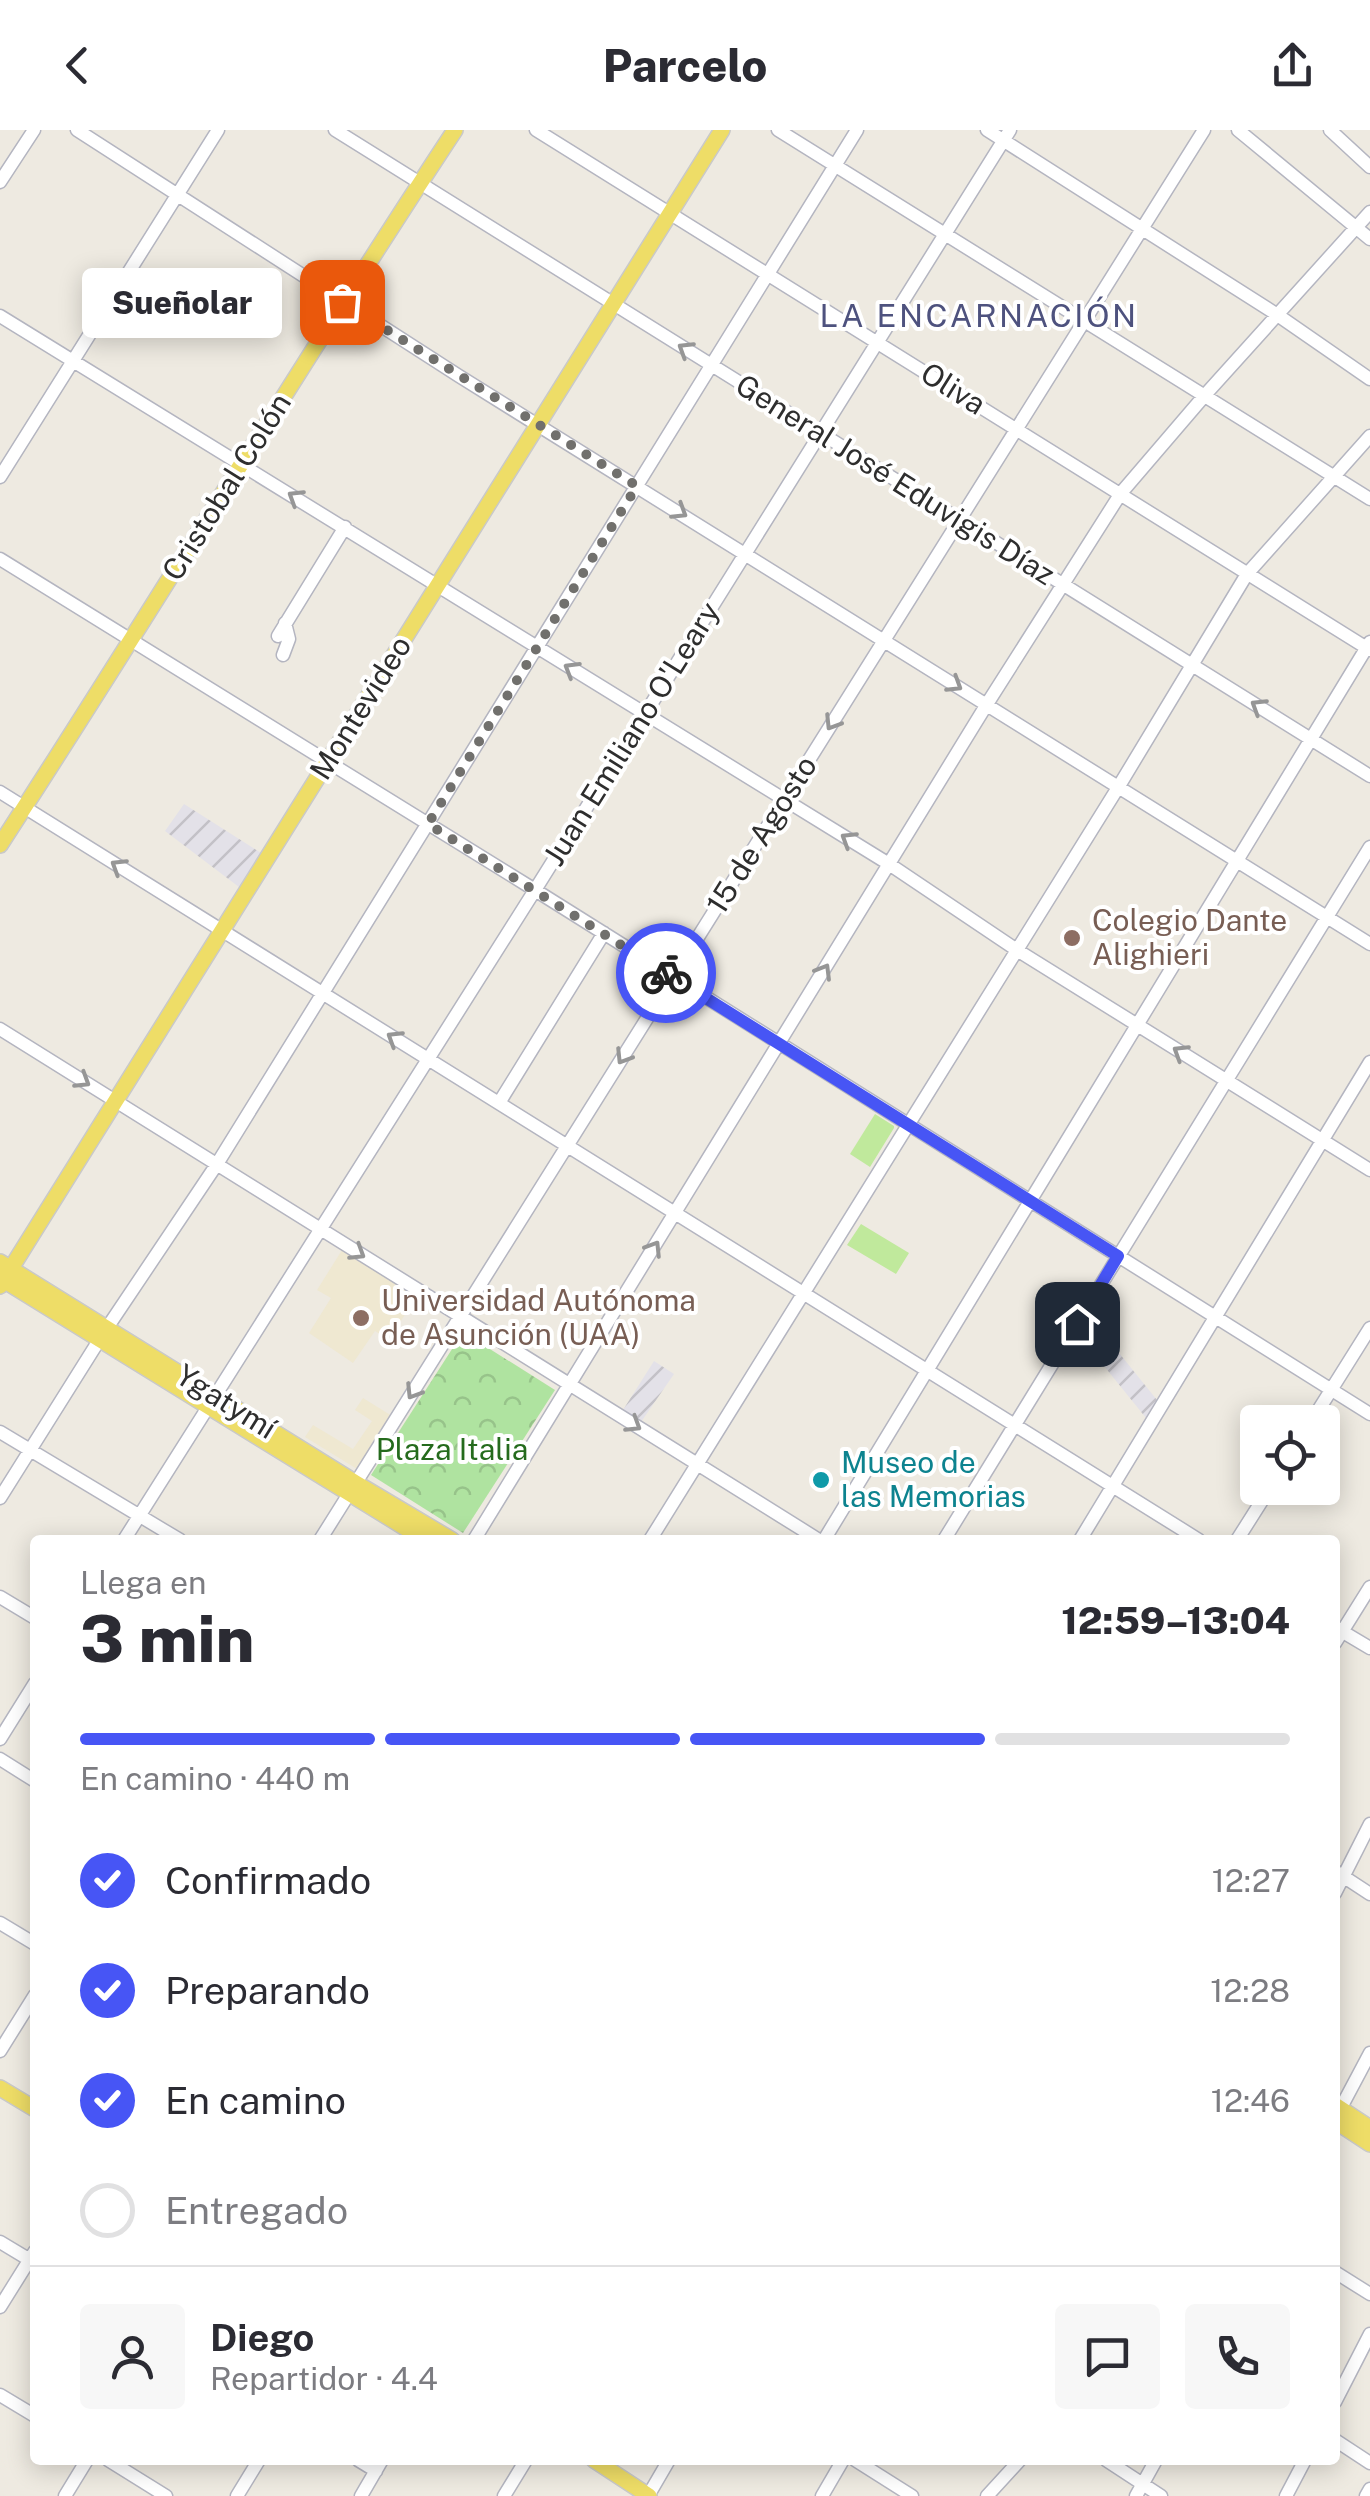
<!DOCTYPE html>
<html lang="es">
<head>
<meta charset="utf-8">
<style>
  body { margin:0; font-family:"Public Sans",sans-serif; background:#f7f7f7; color:#2b2b33; height:100vh; display:flex; flex-direction:column; font-size:38px; white-space:nowrap }
  * { box-sizing:border-box; margin:0 }
  p { font-size:32px; color:#7c7c81 }
  .icon { flex:none; width:55px; height:55px; fill:none; stroke:currentColor; stroke-width:2; stroke-linecap:round; stroke-linejoin:round }
  .map { position:relative; flex:1; overflow:hidden }
  .side { position:absolute; left:30px; top:1405px; width:1310px; height:930px; display:flex; flex-direction:column; background:#fff; border-radius:10px; box-shadow:0 5px 25px #0003 }
  .side>* { flex:none }
  .controls { position:absolute; left:1240px; top:1275px; display:grid; gap:20px }
  .controls a { display:grid; place-items:center; width:100px; height:100px; border-radius:10px; background:#fff; box-shadow:0 5px 25px #0003; font-size:50px }
  .pin { position:absolute; display:grid; place-items:center; width:85px; height:85px; color:#fff; margin:-42px; border-radius:20px; box-shadow:0 5px 15px #0006 }
  .courier { position:absolute; display:grid; place-items:center; width:100px; height:100px; margin:-50px; border:8px solid #4755f5; border-radius:50%; background:#fff; color:#222; box-shadow:0 2px 12px #0007 }
  .bubble { position:absolute; height:70px; border-radius:10px; background:#fff; box-shadow:0 5px 25px #0003; font-size:32px; font-weight:800; line-height:70px; text-align:center }
  .headline em { font-style:normal; font-weight:800 }
  .headline div { display:flex; flex-direction:column-reverse }
  .headline { display:flex; align-items:center; justify-content:space-between; height:170px; padding:0 50px }
  h1 { font-size:65px; font-weight:800; line-height:75px }
  .bar { display:grid; grid-template-columns:repeat(4,1fr); gap:15px 10px; align-content:center; height:120px; padding:0 50px }
  .bar i { height:12px; border-radius:8px; background:#e1e1e2 }
  .bar .current { background:#4755f5 }
  .bar p { grid-column:span 4 }
  .line { display:flex; align-items:center; gap:25px; padding:0 50px; border-top:2px solid #e1e1e2 }
  .line div { flex:1 }
  .round { display:grid; place-items:center; flex:none; width:105px; height:105px; border-radius:10px; background:#f7f7f7 }
  ol { padding:0 50px; list-style:none }
  li { display:flex; align-items:center; gap:30px; height:110px }
  li p { margin-inline-start:auto }
  li .icon { padding:10px; border-radius:50%; background:#4755f5; color:#fff; stroke-width:4 }
  li:last-child { color:#7c7c81 }
  li i { width:55px; height:55px; border:5px solid #e1e1e2; border-radius:50% }
  header { display:flex; justify-content:space-between; align-items:center; height:130px; padding:0 50px; background:#fff; font-size:45px; font-weight:800 }
  .map>svg:first-child { display:block }
  .industrial { fill:url(#industrial-furrows) }
  .education { fill:#efe8d1 }
  .park { fill:url(#park-crowns) }
  .pitch { fill:#c0e99c }
  .lines { fill:none; stroke-linecap:round; stroke-linejoin:round }
  .minor-casing { stroke:#b4b5c0; stroke-width:15 }
  .major-casing { stroke:#c9c9c9; stroke-width:18 }
  .minor { stroke:#fff; stroke-width:12 }
  .major { stroke:#eedd67; stroke-width:15 }
  .oneway { stroke:#969696 }
  .done { stroke:#71706d; stroke-width:10; stroke-dasharray:0 18 }
  .route { stroke:#4755f5; stroke-width:12 }
  .education-dot { fill:#8d6e63; stroke:#fff; stroke-width:4 }
  .culture-dot { fill:#0f9aa8; stroke:#fff; stroke-width:4 }
  .labels { text-anchor:middle; stroke-width:8; stroke-linejoin:round; paint-order:stroke }
  .street-label { font-size:30px; fill:#2e2e2e; stroke:#fff }
  .education-label { font-size:30px; fill:#785e54; stroke:#fff; text-anchor:start }
  .park-label { font-size:30px; fill:#256b1d; stroke:#fff }
  .culture-label { font-size:30px; fill:#0d838f; stroke:#fff; text-anchor:start }
  .neighbourhood-label { font-size:32px; letter-spacing:2.5px; fill:#4e527e; stroke:#fff }
</style>
</head>
<body>
<header><svg class="icon" aria-label="back" viewBox="0 0 24 24"><path d="M15 5l-7 7 7 7"/></svg>Parcelo<svg class="icon" aria-label="share" viewBox="0 0 24 24"><path d="M12 15V3M7 8l5-5 5 5M5 13v7h14v-7"/></svg></header>
<div class="map">
<svg width="1370" height="2366" viewBox="0 0 1370 2366">
  <defs>
    <pattern id="industrial-furrows" width="10" height="10" patternUnits="userSpaceOnUse" patternTransform="scale(2.5)"><rect width="10" height="10" fill="#e3e1e8"/><path d="M-1 1l2-2M0 10L10 0M9 11l2-2" fill="none" stroke="#c3c1c7"/></pattern>
    <pattern id="park-crowns" width="20" height="18" patternUnits="userSpaceOnUse" patternTransform="scale(2.5)"><rect width="20" height="18" fill="#afe3a0"/><path d="M2 6a3 3 0 1 1 6 0M12 15a3 3 0 1 1 6 0" fill="none" stroke="#97c38a"/></pattern>
  </defs>
  <rect width="100%" height="100%" fill="#eeeae1"/>
  <path class="industrial" d="M 184,674 L 261,723 L 239,757 L 165,701 Z
    M 1090,1187 L 1157,1270 L 1146,1288 L 1079,1205 Z
    M 654,1231 L 674,1244 L 641,1292 L 623,1280 Z"/>
  <path class="education" d="M 342,1120 L 416,1167 L 392,1205 L 386,1202 L 383,1206 L 375,1201 L 353,1233 L 309,1203 L 331,1168 L 317,1160 Z
    M 363,1268 L 392,1286 L 357,1339 L 305,1307 L 313,1295 L 353,1319 L 372,1291 L 355,1280 Z"/>
  <path class="park" d="M 463,1202 L 555,1260 L 463,1403 L 371,1345 Z"/>
  <path class="pitch" d="M 875,984 L 894,996 L 894,998 L 870,1037 L 850,1024 Z
    M 861,1094 L 909,1123 L 896,1144 L 847,1115 Z"/>
  <g class="lines">
    <g class="minor-casing">
      <path id="minor" d="M 77,0 L 459,246 L 1370,814
        M 335,0 L 1370,646
        M 536,0 L 1370,520
        M 778,0 L 1370,369
        M 987,0 L 1276,184 L 1370,249
        M 1238,0 L 1370,109
        M 1330,0 L 1370,37
        M 0,52 L 34,0
        M 0,186 L 889,734 L 1017,820 L 1370,1040
        M 0,347 L 218,0
        M 0,429 L 535,760 L 1370,1284
        M 278,506 L 345,397
        M 283,525 L 289,509 L 285,493
        M 0,662 L 1199,1410
        M 0,899 L 819,1410
        M 499,973 L 604,803
        M 1311,1292 L 1370,1198
        M 0,1302 L 180,1410
        M 0,1368 L 103,1204 L 217,1034 L 857,0
        M 124,1410 L 535,760 L 1010,0
        M 320,1410 L 1204,0
        M 474,1410 L 987,574 L 1121,363 L 1205,265 L 1370,82
        M 650,1410 L 1119,656 L 1247,444 L 1370,306
        M 824,1410 L 1370,512
        M 944,1410 L 1370,717
        M 1080,1410 L 1370,932
        M 1237,1410 L 1270,1358
        M 0,1467 L 35,1488
        M 1338,1499 L 1370,1518
        M 1335,1513 L 1370,1457
        M 0,1609 L 35,1553
        M 0,1629 L 35,1651
        M 1335,1741 L 1370,1764
        M 1335,1763 L 1370,1694
        M 0,1793 L 35,1814
        M 0,1921 L 35,1865
        M 1336,1987 L 1370,1923
        M 0,2112 L 35,2133
        M 1335,2142 L 1370,2164
        M 0,2177 L 35,2121
        M 0,2265 L 35,2286
        M 1335,2272 L 1370,2204
        M 1335,2310 L 1370,2333
        M 108,2330 L 166,2366
        M 358,2330 L 376,2341
        M 855,2330 L 912,2366
        M 1106,2330 L 1161,2366
        M 65,2366 L 87,2330
        M 237,2366 L 259,2330
        M 361,2366 L 382,2330
        M 504,2366 L 526,2330
        M 648,2366 L 669,2330
        M 822,2366 L 843,2330
        M 987,2366 L 1020,2330
        M 1136,2366 L 1156,2330
        M 1286,2366 L 1305,2330
        M 1366,2366 L 1370,2359"/>
    </g>
    <g class="major-casing">
      <path id="major" d="M 0,715 C 154,478 299,236 455,0
        M 0,1132 L 356,1353 L 452,1410
        M 0,1148 L 425,1410
        M 0,1156 L 722,0
        M 0,1958 L 35,1979
        M 1335,1975 L 1370,1998
        M 1335,1991 L 1370,2014
        M 594,2330 L 649,2366"/>
    </g>
    <use href="#minor" class="minor"/>
    <use href="#major" class="major"/>
  </g>
  <defs><path id="oneway-chevron" d="M-2-3.5L2.5 0L-2 3.5" fill="none" stroke-width="1.6" stroke-linecap="round" stroke-linejoin="round" transform="scale(2.5)"/></defs>
  <g class="oneway">
    <use href="#oneway-chevron" transform="translate(685 219) rotate(-148)"/>
    <use href="#oneway-chevron" transform="translate(295 367) rotate(-148)"/>
    <use href="#oneway-chevron" transform="translate(680 382) rotate(32)"/>
    <use href="#oneway-chevron" transform="translate(571 539) rotate(-149)"/>
    <use href="#oneway-chevron" transform="translate(955 555) rotate(32)"/>
    <use href="#oneway-chevron" transform="translate(1258 576) rotate(-148)"/>
    <use href="#oneway-chevron" transform="translate(832 593) rotate(122)"/>
    <use href="#oneway-chevron" transform="translate(848 709) rotate(-148)"/>
    <use href="#oneway-chevron" transform="translate(118 736) rotate(-148)"/>
    <use href="#oneway-chevron" transform="translate(824 841) rotate(-59)"/>
    <use href="#oneway-chevron" transform="translate(394 908) rotate(-148)"/>
    <use href="#oneway-chevron" transform="translate(1180 922) rotate(-148)"/>
    <use href="#oneway-chevron" transform="translate(623 927) rotate(122)"/>
    <use href="#oneway-chevron" transform="translate(83 951) rotate(32)"/>
    <use href="#oneway-chevron" transform="translate(654 1118) rotate(-58)"/>
    <use href="#oneway-chevron" transform="translate(358 1123) rotate(32)"/>
    <use href="#oneway-chevron" transform="translate(413 1262) rotate(122)"/>
    <use href="#oneway-chevron" transform="translate(634 1295) rotate(32)"/>
  </g>
  <g class="lines">
    <path class="done" d="M 342,172 L 637,356 L 428,694 L 666,843"/>
    <path class="route" d="M 666,843 L 1118,1126 L 1077,1194"/>
  </g>
  <g class="education-dot">
    <circle cx="1072" cy="808" r="10"/>
    <circle cx="361" cy="1188" r="10"/>
  </g>
  <circle class="culture-dot" cx="821" cy="1350" r="10"/>
  <g class="labels">
    <g class="street-label">
      <text transform="translate(953 259) rotate(32)" y="10">Oliva</text>
      <text transform="translate(895 350) rotate(32)" y="10">General José Eduvigis Díaz</text>
      <text transform="translate(227 357) rotate(-58)" y="10">Cristobal Colón</text>
      <text transform="translate(361 578) rotate(-58)" y="10">Montevideo</text>
      <text transform="translate(632 604) rotate(-58)" y="10">Juan Emiliano O'Leary</text>
      <text transform="translate(762 705) rotate(-58)" y="10">15 de Agosto</text>
      <text transform="translate(226 1272) rotate(32)" y="10">Ygatymí</text>
    </g>
    <g class="education-label">
      <text x="1092" y="801">Colegio Dante<tspan x="1092" dy="34">Alighieri</tspan></text>
      <text x="381" y="1181">Universidad Autónoma<tspan x="381" dy="34">de Asunción (UAA)</tspan></text>
    </g>
    <g class="park-label">
      <text x="452" y="1330">Plaza Italia</text>
    </g>
    <g class="culture-label">
      <text x="841" y="1343">Museo de<tspan x="841" dy="34">las Memorias</tspan></text>
    </g>
    <g class="neighbourhood-label">
      <text x="979" y="197">LA ENCARNACIÓN</text>
    </g>
  </g>
</svg>
<div class="controls">
<a><svg class="icon" aria-label="locate" viewBox="0 0 24 24"><circle cx="12" cy="12" r="6"/><path d="M12 2v4M12 18v4M2 12h4M18 12h4"/></svg></a>
</div>
<div class="pin" style="left:342px;top:172px;background:#ea580c"><svg class="icon" aria-label="bag" viewBox="0 0 24 24"><path d="M5 8h14l-1 12H6zM9 8a3 3 0 0 1 6 0"/></svg></div>
<div class="pin" style="left:1077px;top:1194px;background:#1f2937"><svg class="icon" aria-label="home" viewBox="0 0 24 24"><path d="M3 11l9-7 9 7M6 9v11h12V9"/></svg></div>
<div class="courier" style="left:666px;top:843px"><svg class="icon" aria-label="bike" viewBox="0 0 24 24"><circle cx="6" cy="16" r="4"/><circle cx="18" cy="16" r="4"/><path d="M6 16l4-8h5l3 8M10 8l3 8H6M13 5h3"/></svg></div>
<div class="bubble" style="left:82px;top:138px;width:200px">Sueñolar</div>
<section class="side">
<div class="headline"><div><h1>3 min</h1><p>Llega en</p></div><em>12:59–13:04</em></div>
<div class="bar"><i class="current"></i><i class="current"></i><i class="current"></i><i></i><p>En camino · 440 m</p></div>
<ol>
<li><svg class="icon" aria-label="check" viewBox="0 0 24 24"><path d="M5 12l5 5 9-10"/></svg>Confirmado<p>12:27</p></li>
<li><svg class="icon" aria-label="check" viewBox="0 0 24 24"><path d="M5 12l5 5 9-10"/></svg>Preparando<p>12:28</p></li>
<li><svg class="icon" aria-label="check" viewBox="0 0 24 24"><path d="M5 12l5 5 9-10"/></svg>En camino<p>12:46</p></li>
<li><i></i>Entregado</li>
</ol>
<div class="line" style="height:180px"><a class="round"><svg class="icon" aria-label="person" viewBox="0 0 24 24"><circle cx="12" cy="8" r="4"/><path d="M4 21q1-7 8-7t8 7"/></svg></a><div><b>Diego</b><p>Repartidor · 4.4</p></div><a class="round"><svg class="icon" aria-label="chat" viewBox="0 0 24 24"><path d="M4 5h16v11H9l-5 4z"/></svg></a><a class="round"><svg class="icon" aria-label="phone" viewBox="0 0 24 24"><path d="M5 4h4l2 5-3 2q2 4 5 5l2-3 5 2v4C11 20 4 13 5 4z"/></svg></a></div>
</section>
</div>
</body>
</html>
